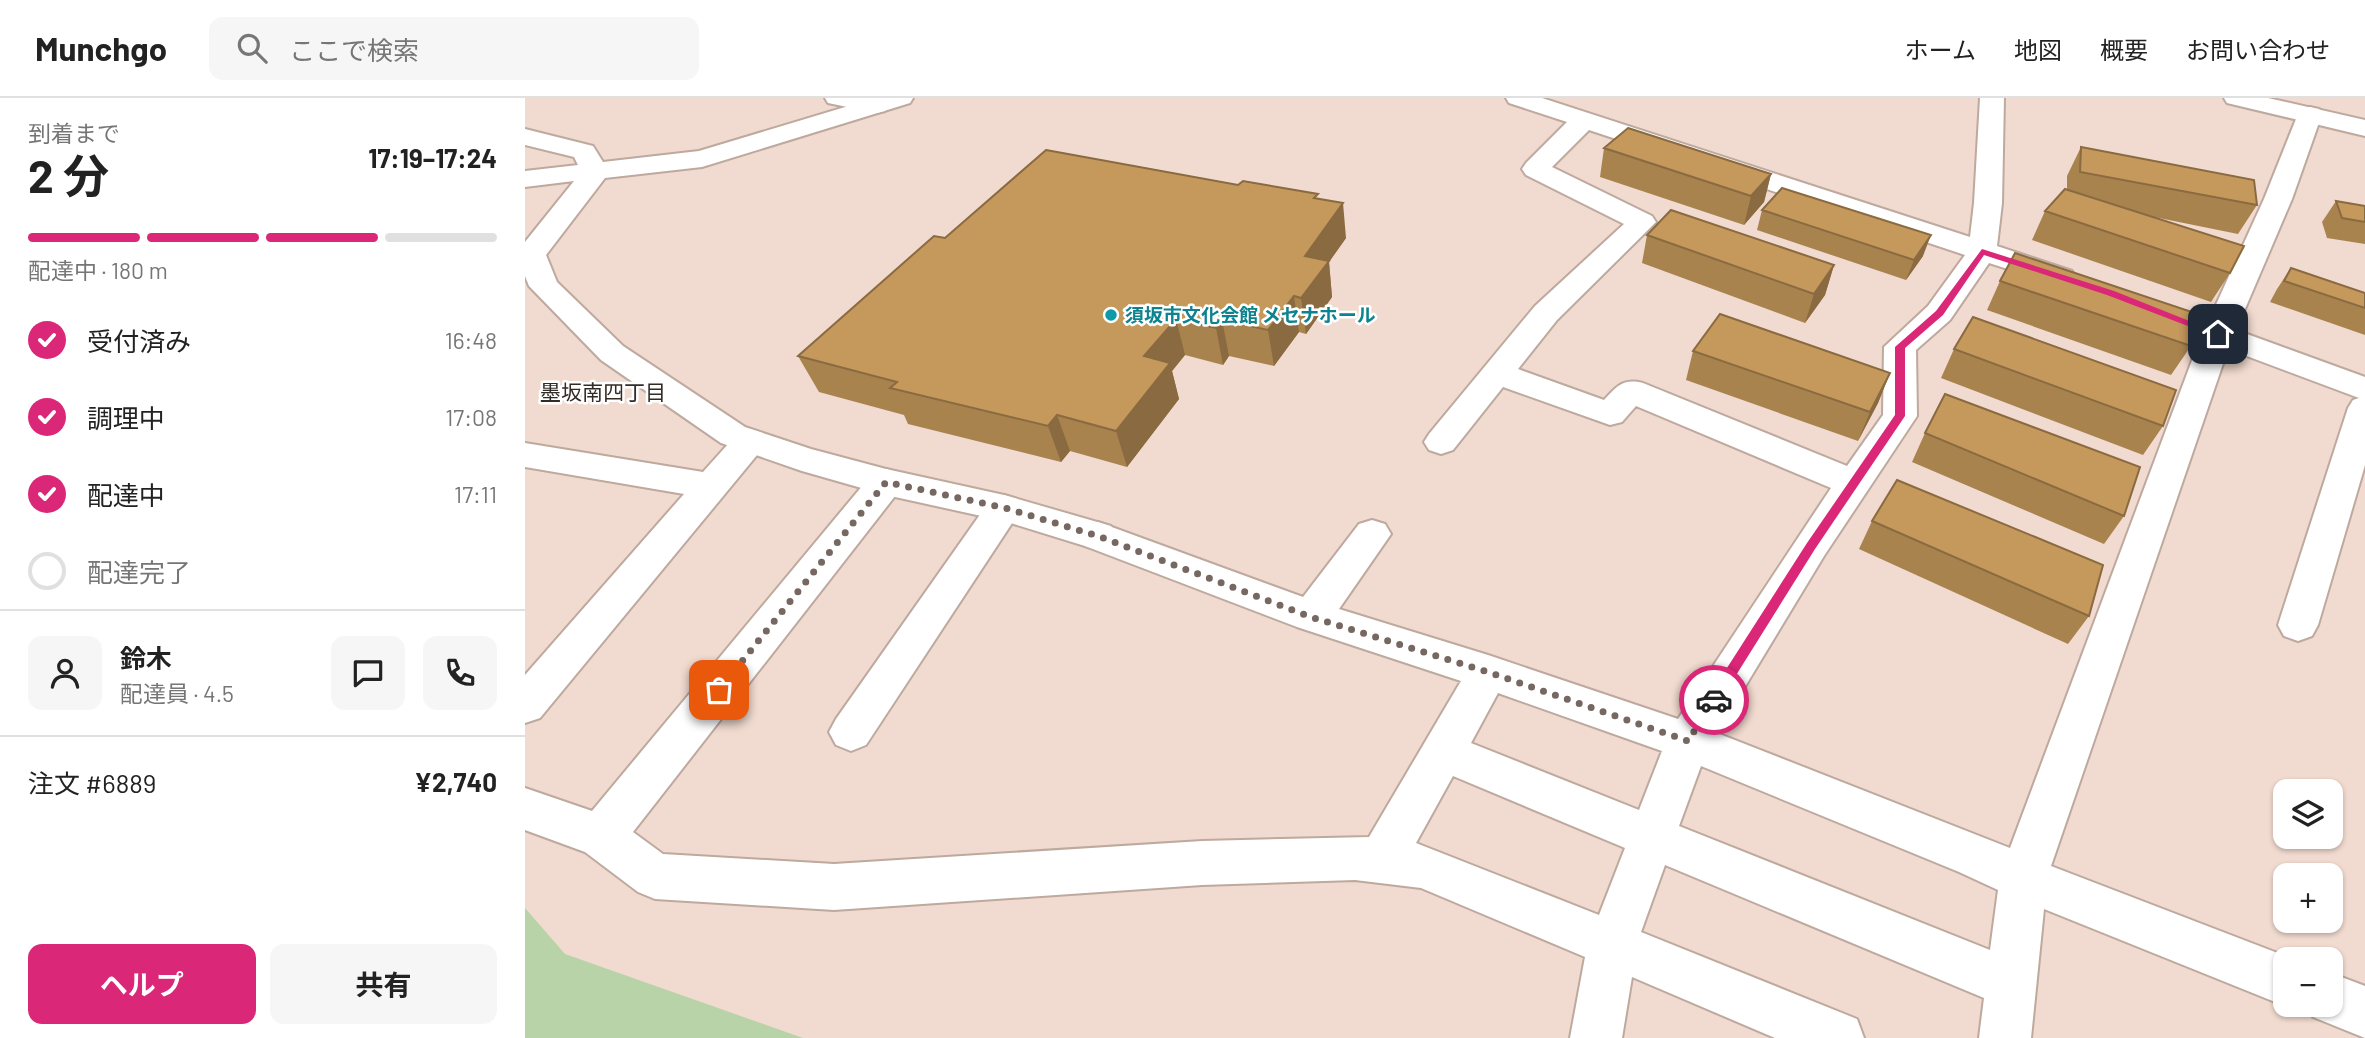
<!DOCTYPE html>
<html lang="ja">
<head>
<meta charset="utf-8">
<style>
  body { margin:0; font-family:Barlow,"Noto Sans JP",sans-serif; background:#f6f6f6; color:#222; height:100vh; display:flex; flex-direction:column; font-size:26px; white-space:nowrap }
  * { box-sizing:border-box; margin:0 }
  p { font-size:23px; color:#767676 }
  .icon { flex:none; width:38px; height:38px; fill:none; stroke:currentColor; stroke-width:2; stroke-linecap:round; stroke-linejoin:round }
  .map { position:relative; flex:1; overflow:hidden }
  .drawer { display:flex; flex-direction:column; background:#fff; width:525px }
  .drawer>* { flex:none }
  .controls { position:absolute; left:1748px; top:681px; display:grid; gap:14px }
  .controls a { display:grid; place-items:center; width:70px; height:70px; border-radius:14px; background:#fff; box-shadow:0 2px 5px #0004; font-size:35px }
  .pin { position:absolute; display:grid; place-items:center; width:60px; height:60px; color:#fff; margin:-30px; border-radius:14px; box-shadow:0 4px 10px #0006 }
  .courier { position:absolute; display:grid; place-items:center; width:70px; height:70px; margin:-35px; border:5px solid #db2777; border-radius:50%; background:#fff; color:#222; box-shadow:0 2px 9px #0007 }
  .headline em { font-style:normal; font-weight:700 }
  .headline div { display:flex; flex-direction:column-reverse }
  .headline { display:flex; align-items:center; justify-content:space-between; height:119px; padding:0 28px }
  h1 { font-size:46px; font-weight:700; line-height:52px }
  .bar { display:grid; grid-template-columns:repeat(4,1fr); gap:10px 7px; align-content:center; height:84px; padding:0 28px }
  .bar i { height:9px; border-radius:5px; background:#e0e0e0 }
  .bar .active { background:#db2777 }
  .bar p { grid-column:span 4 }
  .line { display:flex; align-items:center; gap:18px; padding:0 28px; border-top:2px solid #e0e0e0 }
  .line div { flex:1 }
  .round { display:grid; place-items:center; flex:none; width:74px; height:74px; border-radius:14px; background:#f6f6f6 }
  ol { padding:0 28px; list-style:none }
  li { display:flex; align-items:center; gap:21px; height:77px }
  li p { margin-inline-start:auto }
  li .icon { padding:7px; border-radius:50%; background:#db2777; color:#fff; stroke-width:4 }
  li:last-child { color:#767676 }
  li i { width:38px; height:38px; border:4px solid #e0e0e0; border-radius:50% }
  .button { display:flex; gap:14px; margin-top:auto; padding:14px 28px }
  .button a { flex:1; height:80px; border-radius:14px; background:#db2777; color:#fff; font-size:28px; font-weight:700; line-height:80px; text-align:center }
  .button a+a { background:#f6f6f6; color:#222 }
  header { display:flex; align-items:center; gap:42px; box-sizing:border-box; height:98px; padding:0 35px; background:#fff; border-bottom:2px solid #e0e0e0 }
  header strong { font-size:33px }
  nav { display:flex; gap:38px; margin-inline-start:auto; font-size:24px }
  .search { width:490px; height:63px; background:#f6f6f6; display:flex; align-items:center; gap:18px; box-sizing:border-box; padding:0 24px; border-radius:14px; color:#767676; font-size:26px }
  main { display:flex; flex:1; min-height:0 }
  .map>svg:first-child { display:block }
  .green { fill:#b8d3a7 }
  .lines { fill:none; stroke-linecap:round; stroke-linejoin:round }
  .minor-casing { stroke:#bea99e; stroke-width:4 }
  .tertiary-casing { stroke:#bea99e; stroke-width:4 }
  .minor { fill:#fff; fill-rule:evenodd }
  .tertiary { fill:#fff; fill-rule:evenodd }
  .wall { fill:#a9834e }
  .shaded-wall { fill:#8a6a40 }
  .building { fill:#c5985b; stroke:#8a6a40; stroke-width:2 }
  .route { fill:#db2777 }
  .done { stroke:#766861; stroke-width:7; stroke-dasharray:0 12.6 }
  .culture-dot { fill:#0f9aa8; stroke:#fff; stroke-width:2.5 }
  .labels { text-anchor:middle; stroke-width:5; stroke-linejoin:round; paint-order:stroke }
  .culture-label { font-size:19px; font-weight:bold; fill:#0d838f; stroke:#fff; text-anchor:start }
  .neighbourhood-label { font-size:21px; fill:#332b26; stroke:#fff }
</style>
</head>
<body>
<header>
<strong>Munchgo</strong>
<div class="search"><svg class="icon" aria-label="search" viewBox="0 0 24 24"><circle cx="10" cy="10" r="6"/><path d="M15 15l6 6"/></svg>ここで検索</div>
<nav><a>ホーム</a><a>地図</a><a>概要</a><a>お問い合わせ</a></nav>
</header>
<main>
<section class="drawer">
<div class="headline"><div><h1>2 分</h1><p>到着まで</p></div><em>17:19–17:24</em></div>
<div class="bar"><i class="active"></i><i class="active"></i><i class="active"></i><i></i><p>配達中 · 180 m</p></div>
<ol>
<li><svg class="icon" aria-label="check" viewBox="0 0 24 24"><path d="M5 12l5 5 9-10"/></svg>受付済み<p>16:48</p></li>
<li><svg class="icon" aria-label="check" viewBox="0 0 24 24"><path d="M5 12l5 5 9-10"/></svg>調理中<p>17:08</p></li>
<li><svg class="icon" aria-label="check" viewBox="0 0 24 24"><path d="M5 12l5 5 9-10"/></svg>配達中<p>17:11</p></li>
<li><i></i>配達完了</li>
</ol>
<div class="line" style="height:126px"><a class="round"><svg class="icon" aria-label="person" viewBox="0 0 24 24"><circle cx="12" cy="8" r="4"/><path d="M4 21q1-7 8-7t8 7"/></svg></a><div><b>鈴木</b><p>配達員 · 4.5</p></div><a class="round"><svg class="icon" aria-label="chat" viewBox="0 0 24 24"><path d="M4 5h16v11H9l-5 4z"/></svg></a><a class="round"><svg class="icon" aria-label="phone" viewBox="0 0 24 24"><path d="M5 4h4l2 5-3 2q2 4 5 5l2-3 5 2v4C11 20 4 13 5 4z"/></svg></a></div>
<div class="line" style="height:91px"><div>注文 #6889</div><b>¥2,740</b></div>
<div class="button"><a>ヘルプ</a><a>共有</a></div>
</section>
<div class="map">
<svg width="1840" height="940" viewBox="0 0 1840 940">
  <rect width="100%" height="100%" fill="#f1dacf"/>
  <path class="green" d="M 0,810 L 40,856 L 278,940 L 0,940 Z"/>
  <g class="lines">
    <g class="minor-casing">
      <path id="minor" d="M 300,0 L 348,0 L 360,3 L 363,8 L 360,13 L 351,15 L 303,5 Z
        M 981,0 L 1017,0 L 1445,139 L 1449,105 L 1455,0 L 1479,0 L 1477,105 L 1472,148 L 1547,173 L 1551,179 L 1547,185 L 1536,188 L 1464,165 L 1425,222 L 1391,252 L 1392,318 L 1299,458 L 1192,635 L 1485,750 L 1675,241 L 1657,234 L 1652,227 L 1657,220 L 1668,217 L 1684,222 L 1739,101 L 1773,16 L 1776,11 L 1785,9 L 1794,11 L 1797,16 L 1767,101 L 1711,232 L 1840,279 L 1840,367 L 1793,527 L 1787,538 L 1773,543 L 1759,538 L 1753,527 L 1823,310 L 1828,302 L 1834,300 L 1703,251 L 1526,768 L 1768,861 L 1760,861 L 1760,906 L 1765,906 L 1760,908 L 1519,811 L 1506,940 L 1454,940 L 1459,900 L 1140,767 L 1116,834 L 1332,921 L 1339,940 L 1250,940 L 1107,879 L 1097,940 L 1045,940 L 1060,859 L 896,790 L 830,782 L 677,787 L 309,812 L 130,801 L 113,794 L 60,754 L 0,732 L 0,690 L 67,713 L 348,375 L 361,371 L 374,375 L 379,384 L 374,393 L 108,734 L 138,756 L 309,766 L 677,743 L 844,739 L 936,583 L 772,529 L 560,448 L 554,438 L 560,428 L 573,424 L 778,499 L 834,426 L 847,422 L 860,426 L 866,436 L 814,511 L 963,557 L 1153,621 L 1306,390 L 1111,308 L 1097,324 L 1085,327 L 978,289 L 928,352 L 916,356 L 904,352 L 899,344 L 904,336 L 1010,208 L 1099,126 L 1001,77 L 997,71 L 1001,65 L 1042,24 L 984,5 ZM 1064,32 L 1440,157 L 1403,208 L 1359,249 L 1358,317 L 1322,368 L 1118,285 C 1098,280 1092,288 1079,302 L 993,271 L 1032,222 L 1131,124 L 1127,118 L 1027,69 ZM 973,595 L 1137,653 L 1114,712 L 946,645 ZM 1176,668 L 1434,774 L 1473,792 L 1465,852 L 1154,728 ZM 928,678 L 1100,750 L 1074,817 L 891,745 Z
        M 225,331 L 237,335 L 242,343 L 237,351 L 15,620 L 0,625 L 0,577 L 159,396 L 0,369 L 0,345 L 178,374 L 213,335 Z
        M 479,397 L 492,401 L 497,410 L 341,647 L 326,653 L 311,647 L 304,634 L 311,621 L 466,401 Z
        M 1806,875 L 1840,888 L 1840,940 L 1788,919 L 1783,906 L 1806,906 Z"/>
    </g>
    <g class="tertiary-casing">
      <path id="tertiary" d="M 350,0 L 388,0 L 385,5 L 177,69 L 80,80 L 21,157 L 32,184 L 98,248 L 220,329 L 286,351 L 361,371 L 479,397 L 586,428 L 592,438 L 586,448 L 573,452 L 479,423 L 361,397 L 277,373 L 196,345 L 76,262 L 4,188 L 0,178 L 0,144 L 49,83 L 0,89 L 0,73 L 53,67 L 49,59 L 0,47 L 0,31 L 68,48 L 78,64 L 174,53 Z
        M 1699,0 L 1743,0 L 1840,22 L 1840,38 L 1702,5 Z"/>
    </g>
    <use href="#minor" class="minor"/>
    <use href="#tertiary" class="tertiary"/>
  </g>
  <path class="wall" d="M 1556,49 L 1732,107 L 1713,136 L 1629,119 L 1705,175 L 1686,204 L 1507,142 L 1520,113 L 1542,92 L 1542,78 Z
    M 1079,50 L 1246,76 L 1239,104 L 1219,127 L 1075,79 Z
    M 793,100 L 821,140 L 804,164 L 807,199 L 781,236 L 774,234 L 749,268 L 704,258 L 698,267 L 660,257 L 647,273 L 654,301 L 602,369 L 545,353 L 536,364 L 383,326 L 379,317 L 294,294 L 273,258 L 420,140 Z
    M 1811,103 L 1840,108 L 1840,146 L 1802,140 L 1797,124 Z
    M 1237,112 L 1398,158 L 1381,182 L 1232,132 Z
    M 1122,137 L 1309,167 L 1300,197 L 1280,225 L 1117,165 Z
    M 1766,170 L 1840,195 L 1840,237 L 1745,204 L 1752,191 Z
    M 1475,183 L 1666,248 L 1646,277 L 1462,212 Z
    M 1429,251 L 1638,328 L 1618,357 L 1416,280 Z
    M 1168,253 L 1365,275 L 1353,305 L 1333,343 L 1161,282 Z
    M 1400,335 L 1599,418 L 1579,446 L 1387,364 Z
    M 1347,423 L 1564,518 L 1543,546 L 1334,451 Z"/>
  <path class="shaded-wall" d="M 1246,76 L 1239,104 L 1219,127 L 1226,98 Z
    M 818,105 L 821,140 L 804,164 L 807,199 L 781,236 L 776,200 L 780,158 Z
    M 1406,137 L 1398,158 L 1381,182 L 1389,162 Z
    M 1309,167 L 1300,197 L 1280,225 L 1289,196 Z
    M 769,198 L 774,234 L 749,268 L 743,232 Z
    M 651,221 L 660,257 L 647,273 L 654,301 L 602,369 L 591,333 L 619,258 Z
    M 697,222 L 704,258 L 698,267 L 691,230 Z
    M 1365,275 L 1353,305 L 1333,343 L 1345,314 Z
    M 532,317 L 545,353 L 536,364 L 523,328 Z"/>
  <path class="building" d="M 1103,30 L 1246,76 L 1226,98 L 1079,50 Z
    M 1556,49 L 1729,82 L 1732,107 L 1555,74 Z
    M 521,52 L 713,87 L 718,83 L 793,96 L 789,100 L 818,105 L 780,158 L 804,163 L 776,200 L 769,198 L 743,232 L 697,222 L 691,230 L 651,221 L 619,258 L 645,265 L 591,333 L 532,317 L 523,328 L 365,290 L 372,284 L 273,258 L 409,138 L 420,140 Z
    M 1257,90 L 1406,137 L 1389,162 L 1237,112 Z
    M 1540,91 L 1719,148 L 1705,175 L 1520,113 Z
    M 1811,103 L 1840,108 L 1840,124 L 1817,120 Z
    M 1146,112 L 1309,167 L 1289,196 L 1122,137 Z
    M 1490,155 L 1679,218 L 1666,248 L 1475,183 Z
    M 1766,170 L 1840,195 L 1840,210 L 1759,183 Z
    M 1195,216 L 1365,275 L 1345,314 L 1168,253 Z
    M 1448,219 L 1651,292 L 1638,328 L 1429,251 Z
    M 1420,296 L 1615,369 L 1599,418 L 1400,335 Z
    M 1372,382 L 1578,467 L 1564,518 L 1347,423 Z"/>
  <path class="route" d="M 1457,151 L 1589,193 L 1697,236 L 1689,238 L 1582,197 L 1459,157 L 1418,217 L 1380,250 L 1380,318 L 1290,451 L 1193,606 L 1184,606 L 1184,598 L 1282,445 L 1370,317 L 1370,249 L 1411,213 Z"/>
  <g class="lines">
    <path class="done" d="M 194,592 L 361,384 L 480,410 L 573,438 L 786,519 L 963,574 L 1163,643 L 1189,602"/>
  </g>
  <circle class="culture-dot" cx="586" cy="217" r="7"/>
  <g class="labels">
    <g class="culture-label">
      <text x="600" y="224">須坂市文化会館 メセナホール</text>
    </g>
    <g class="neighbourhood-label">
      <text x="78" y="302">墨坂南四丁目</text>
    </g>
  </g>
</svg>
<div class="controls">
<a><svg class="icon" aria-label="layers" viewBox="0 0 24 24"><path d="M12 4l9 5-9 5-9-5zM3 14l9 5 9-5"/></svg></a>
<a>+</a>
<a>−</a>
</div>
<div class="pin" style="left:194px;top:592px;background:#ea580c"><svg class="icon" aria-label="bag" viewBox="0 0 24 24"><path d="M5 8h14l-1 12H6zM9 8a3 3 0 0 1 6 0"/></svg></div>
<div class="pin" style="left:1693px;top:236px;background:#1f2937"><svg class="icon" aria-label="home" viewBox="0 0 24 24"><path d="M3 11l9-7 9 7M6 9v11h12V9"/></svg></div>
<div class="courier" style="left:1189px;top:602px"><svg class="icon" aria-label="car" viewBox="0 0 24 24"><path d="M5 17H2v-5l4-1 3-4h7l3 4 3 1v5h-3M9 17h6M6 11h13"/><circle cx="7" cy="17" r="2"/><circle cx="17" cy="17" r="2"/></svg></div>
</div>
</main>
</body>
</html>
